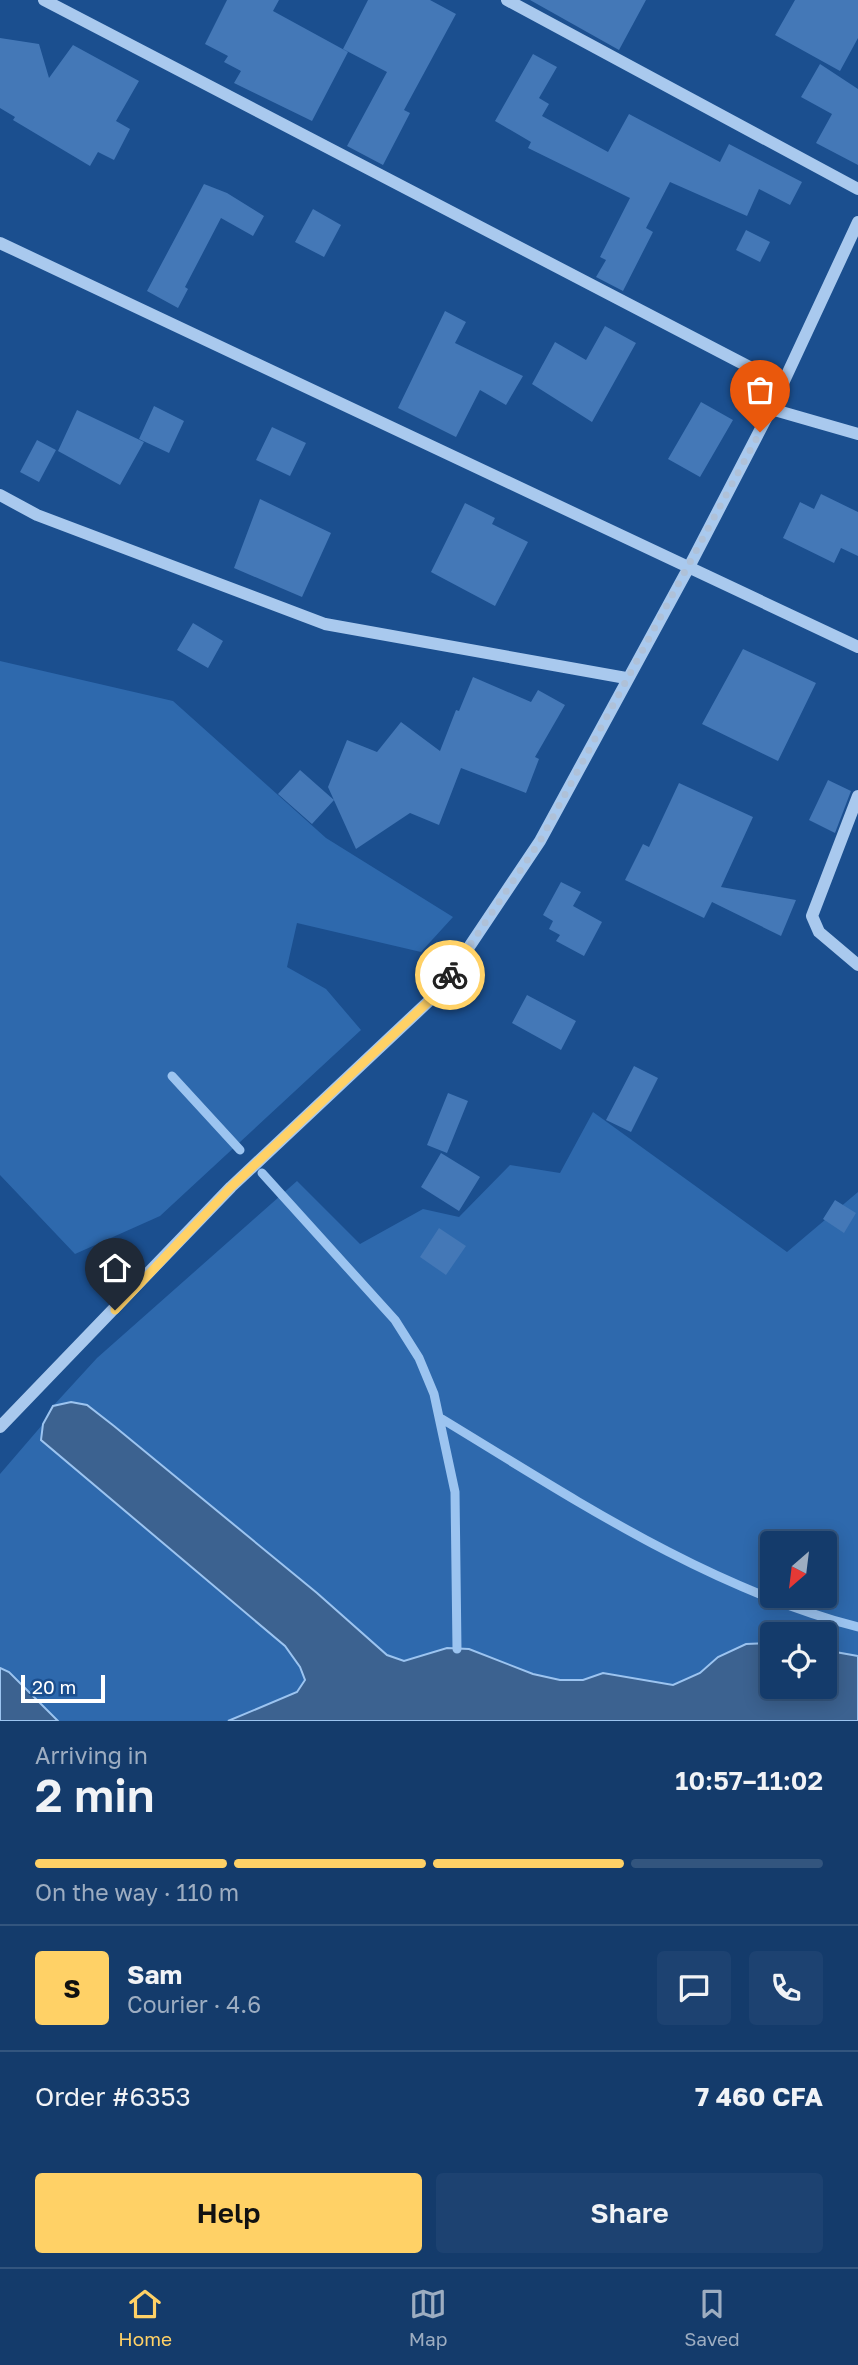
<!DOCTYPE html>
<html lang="en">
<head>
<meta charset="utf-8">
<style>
  body { margin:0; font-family:"Golos Text",sans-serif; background:#1d4271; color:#f1f3f6; height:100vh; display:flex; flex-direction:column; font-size:26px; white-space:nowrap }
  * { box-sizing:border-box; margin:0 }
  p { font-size:23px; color:#9dadc1 }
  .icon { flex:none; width:38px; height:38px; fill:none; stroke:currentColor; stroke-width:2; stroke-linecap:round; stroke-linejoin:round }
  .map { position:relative; height:1721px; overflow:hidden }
  .panel { display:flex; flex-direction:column; background:#143b6b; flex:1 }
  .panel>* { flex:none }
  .needle { width:46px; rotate:208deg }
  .tools { position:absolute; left:760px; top:1531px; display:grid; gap:14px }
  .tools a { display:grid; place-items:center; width:77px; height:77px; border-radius:7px; background:#143b6b; box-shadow:0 4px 18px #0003,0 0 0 2px #33557e; font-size:35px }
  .scale { position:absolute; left:21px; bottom:18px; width:84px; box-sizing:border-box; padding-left:7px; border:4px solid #fff; border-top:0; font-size:19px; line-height:24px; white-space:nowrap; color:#fff; -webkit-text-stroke:5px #1b4f8f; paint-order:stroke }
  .pin { position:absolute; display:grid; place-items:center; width:60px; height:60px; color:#fff; margin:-72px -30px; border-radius:50% 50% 50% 0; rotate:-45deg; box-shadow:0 0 7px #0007 }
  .pin .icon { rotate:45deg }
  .courier { position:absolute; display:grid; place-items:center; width:70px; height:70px; margin:-35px; border:5px solid #ffd166; border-radius:50%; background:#fff; color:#222; box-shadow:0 2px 9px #0007 }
  .head em { font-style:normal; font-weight:600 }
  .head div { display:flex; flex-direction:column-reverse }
  .head { display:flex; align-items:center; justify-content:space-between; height:119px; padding:0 35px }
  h1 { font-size:46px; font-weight:600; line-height:52px }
  .bar { display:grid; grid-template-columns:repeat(4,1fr); gap:10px 7px; align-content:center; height:84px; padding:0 35px }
  .bar i { height:9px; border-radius:5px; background:#33557e }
  .bar .on { background:#ffd166 }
  .bar p { grid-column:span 4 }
  .line { display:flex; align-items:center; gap:18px; padding:0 35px; border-top:2px solid #33557e }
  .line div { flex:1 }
  .round { display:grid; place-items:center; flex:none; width:74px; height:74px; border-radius:7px; background:#1d4271 }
  .action { display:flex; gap:14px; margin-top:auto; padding:14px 35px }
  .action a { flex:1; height:80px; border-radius:7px; background:#ffd166; color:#111; font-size:28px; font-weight:600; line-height:80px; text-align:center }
  .action a+a { background:#1d4271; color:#f1f3f6 }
  .tab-bar { display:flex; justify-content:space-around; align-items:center; height:98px; border-top:2px solid #33557e; background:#143b6b; font-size:19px; color:#9dadc1 }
  .tab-bar a { display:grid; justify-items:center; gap:4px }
  .tab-bar .on { color:#ffd166 }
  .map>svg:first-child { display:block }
  .green { fill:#2e69ad; fill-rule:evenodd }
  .water { fill:#3c6290; stroke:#9cc4f0; stroke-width:2 }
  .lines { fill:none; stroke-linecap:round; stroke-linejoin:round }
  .stream { stroke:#9cc4f0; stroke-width:9 }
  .building { fill:#4478b7 }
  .minor { stroke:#a9c9ee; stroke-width:12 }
  .done { stroke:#afc1d8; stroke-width:7; stroke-dasharray:0 12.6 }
  .route { stroke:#ffd166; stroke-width:9 }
</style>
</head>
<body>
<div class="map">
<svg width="858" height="1721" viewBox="0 0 858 1721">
  <rect width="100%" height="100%" fill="#1b4f8f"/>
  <path class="green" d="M 0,661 L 173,701 L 326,838 L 453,917 L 421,952 L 297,923 L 287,967 L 326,989 L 361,1030 L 160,1216 L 75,1254 L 0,1175 Z
    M 593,1112 L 787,1252 L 858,1192 L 858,1656 L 824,1650 L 824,1634 L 772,1634 L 772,1643 L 746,1644 L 718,1657 L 700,1673 L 673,1685 L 604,1673 L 583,1680 L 560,1680 L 533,1674 L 469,1649 L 447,1648 L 404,1661 L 387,1655 L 317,1593 L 114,1426 L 71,1402 L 53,1406 L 97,1358 L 297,1181 L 360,1244 L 423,1209 L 459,1217 L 510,1165 L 560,1173 ZM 772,1544 L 824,1544 L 824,1596 L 772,1596 Z
    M 43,1424 L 41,1440 L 285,1646 L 300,1667 L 305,1680 L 297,1692 L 228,1721 L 58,1721 L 9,1672 L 0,1668 L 0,1474 Z"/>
  <path class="water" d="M 71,1402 L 87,1405 L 114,1426 L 317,1593 L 387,1655 L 404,1661 L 447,1648 L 469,1649 L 533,1674 L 560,1680 L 583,1680 L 603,1673 L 673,1685 L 700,1673 L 718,1657 L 746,1644 L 772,1643 L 772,1687 L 824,1687 L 824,1650 L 858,1656 L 858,1721 L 228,1721 L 297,1692 L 305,1680 L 300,1667 L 285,1646 L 41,1440 L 43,1424 L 53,1406 Z
    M 0,1668 L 9,1672 L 58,1721 L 0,1721 Z"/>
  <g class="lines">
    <path class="stream" d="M 172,1076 L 240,1150
      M 262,1173 L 395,1320 L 419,1358 L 434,1394 L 455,1492 L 457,1649
      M 442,1419 C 574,1499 707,1588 858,1627"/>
  </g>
  <path class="building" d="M 227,0 L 279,0 L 273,11 L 348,52 L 312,121 L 234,83 L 241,71 L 224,62 L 228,56 L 205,44 Z
    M 368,0 L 430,0 L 456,14 L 404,110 L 410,113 L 383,165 L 347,146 L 387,72 L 343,49 Z
    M 530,0 L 646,0 L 619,50 Z
    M 795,0 L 858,0 L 858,38 L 840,71 L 775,35 Z
    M 0,38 L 39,44 L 49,78 L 73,45 L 139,81 L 116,121 L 130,129 L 114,160 L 98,152 L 90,166 L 13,120 L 15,117 L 0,108 Z
    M 533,54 L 557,67 L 539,98 L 549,104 L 542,116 L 608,152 L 629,114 L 720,162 L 729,144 L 802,182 L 790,205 L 759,189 L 747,216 L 670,182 L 646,228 L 653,232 L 623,291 L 596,277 L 606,260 L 600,257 L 630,198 L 528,148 L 531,142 L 495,121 Z
    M 820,64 L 858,89 L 858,165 L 816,143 L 832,114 L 801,97 Z
    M 204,184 L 227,193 L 264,216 L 253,236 L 221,218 L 185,287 L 188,289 L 178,308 L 147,291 Z
    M 313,209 L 341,225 L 324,257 L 295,242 Z
    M 746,230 L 770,242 L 760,262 L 736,250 Z
    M 445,311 L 466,322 L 455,343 L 523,376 L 506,405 L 480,390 L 456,437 L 398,408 Z
    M 605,326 L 636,343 L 592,422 L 532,384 L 555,342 L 586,360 Z
    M 701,402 L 733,420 L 700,477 L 668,459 Z
    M 154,406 L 184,421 L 169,453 L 139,439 Z
    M 77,410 L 144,442 L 120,485 L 58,451 Z
    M 272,427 L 306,443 L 290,476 L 256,460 Z
    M 37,440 L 56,450 L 39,482 L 20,472 Z
    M 821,494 L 858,512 L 858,556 L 841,548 L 834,563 L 783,538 L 800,502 L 814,509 Z
    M 260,499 L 331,533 L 302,597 L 234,568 Z
    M 465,503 L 495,518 L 492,524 L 528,542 L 495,606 L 431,572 Z
    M 193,623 L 223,641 L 208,668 L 177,650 Z
    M 743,649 L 816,683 L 778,761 L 702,724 Z
    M 473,677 L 531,702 L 538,690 L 565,705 L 535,757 L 539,759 L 526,793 L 461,768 L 439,825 L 410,813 L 356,849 L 328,787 L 347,740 L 377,752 L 401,722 L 440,751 L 456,710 L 459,711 Z
    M 300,770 L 334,800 L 312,824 L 278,794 Z
    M 828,780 L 851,791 L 835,833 L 809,820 Z
    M 679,783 L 753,817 L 721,887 L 796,900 L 781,936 L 712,902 L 704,918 L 625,880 L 643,844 L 649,847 Z
    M 561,882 L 581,892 L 573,906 L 602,922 L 584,956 L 556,941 L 560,935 L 549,929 L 553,921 L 543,915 Z
    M 527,995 L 576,1021 L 561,1050 L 512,1023 Z
    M 634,1066 L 658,1078 L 631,1132 L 606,1120 Z
    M 448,1093 L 468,1101 L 447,1153 L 427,1145 Z
    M 441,1153 L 480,1177 L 459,1211 L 421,1187 Z
    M 835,1200 L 856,1213 L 844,1233 L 823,1219 Z
    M 439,1228 L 466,1246 L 446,1275 L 420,1257 Z"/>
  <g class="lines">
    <path class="minor" d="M 44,0 L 782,384
      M 507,0 L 858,189
      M 0,243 L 858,647
      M 771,409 L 858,434
      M 0,495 L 37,515 L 325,624 L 626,678
      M 858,796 L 812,916 L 819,932 L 858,965
      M 0,1427 L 231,1187 L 429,1001 L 459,962 L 540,841 L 689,567 L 771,409 L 858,222"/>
  </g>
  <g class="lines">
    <path class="done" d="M 450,975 L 540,841 L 760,432"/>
    <path class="route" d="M 115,1310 L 231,1187 L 429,1001 L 450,975"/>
  </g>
</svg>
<div class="tools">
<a><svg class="needle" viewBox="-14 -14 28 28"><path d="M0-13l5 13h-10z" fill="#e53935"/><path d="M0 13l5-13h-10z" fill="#9dadc1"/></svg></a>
<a><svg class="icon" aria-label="locate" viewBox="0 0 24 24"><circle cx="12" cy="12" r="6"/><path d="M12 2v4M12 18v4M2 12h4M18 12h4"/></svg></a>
</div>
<div class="scale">20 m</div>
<div class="pin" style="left:760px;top:432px;background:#ea580c"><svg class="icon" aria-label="bag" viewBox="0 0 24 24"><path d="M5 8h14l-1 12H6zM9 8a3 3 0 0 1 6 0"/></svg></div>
<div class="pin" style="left:115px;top:1310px;background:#1f2937"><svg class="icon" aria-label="home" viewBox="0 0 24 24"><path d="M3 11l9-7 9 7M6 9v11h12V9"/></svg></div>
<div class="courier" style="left:450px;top:975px"><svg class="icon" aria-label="bike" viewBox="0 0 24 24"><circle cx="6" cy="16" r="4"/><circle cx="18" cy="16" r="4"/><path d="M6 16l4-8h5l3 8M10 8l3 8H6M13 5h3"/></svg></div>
</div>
<section class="panel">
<div class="head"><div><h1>2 min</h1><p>Arriving in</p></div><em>10:57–11:02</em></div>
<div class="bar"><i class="on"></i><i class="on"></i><i class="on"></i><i></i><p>On the way · 110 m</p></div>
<div class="line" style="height:126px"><b class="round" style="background:#ffd166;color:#111">S</b><div><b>Sam</b><p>Courier · 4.6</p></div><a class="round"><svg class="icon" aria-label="chat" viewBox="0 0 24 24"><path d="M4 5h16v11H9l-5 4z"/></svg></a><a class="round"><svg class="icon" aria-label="phone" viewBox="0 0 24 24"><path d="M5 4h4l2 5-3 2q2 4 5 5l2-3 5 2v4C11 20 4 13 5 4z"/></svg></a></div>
<div class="line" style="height:91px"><div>Order #6353</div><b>7 460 CFA</b></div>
<div class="action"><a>Help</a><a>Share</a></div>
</section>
<nav class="tab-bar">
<a class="on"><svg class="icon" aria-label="home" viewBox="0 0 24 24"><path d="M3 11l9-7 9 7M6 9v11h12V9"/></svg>Home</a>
<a><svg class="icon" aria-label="map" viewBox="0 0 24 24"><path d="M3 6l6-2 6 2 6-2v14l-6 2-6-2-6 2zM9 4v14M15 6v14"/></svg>Map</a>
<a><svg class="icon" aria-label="saved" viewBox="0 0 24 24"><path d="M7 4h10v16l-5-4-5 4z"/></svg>Saved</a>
</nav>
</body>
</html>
